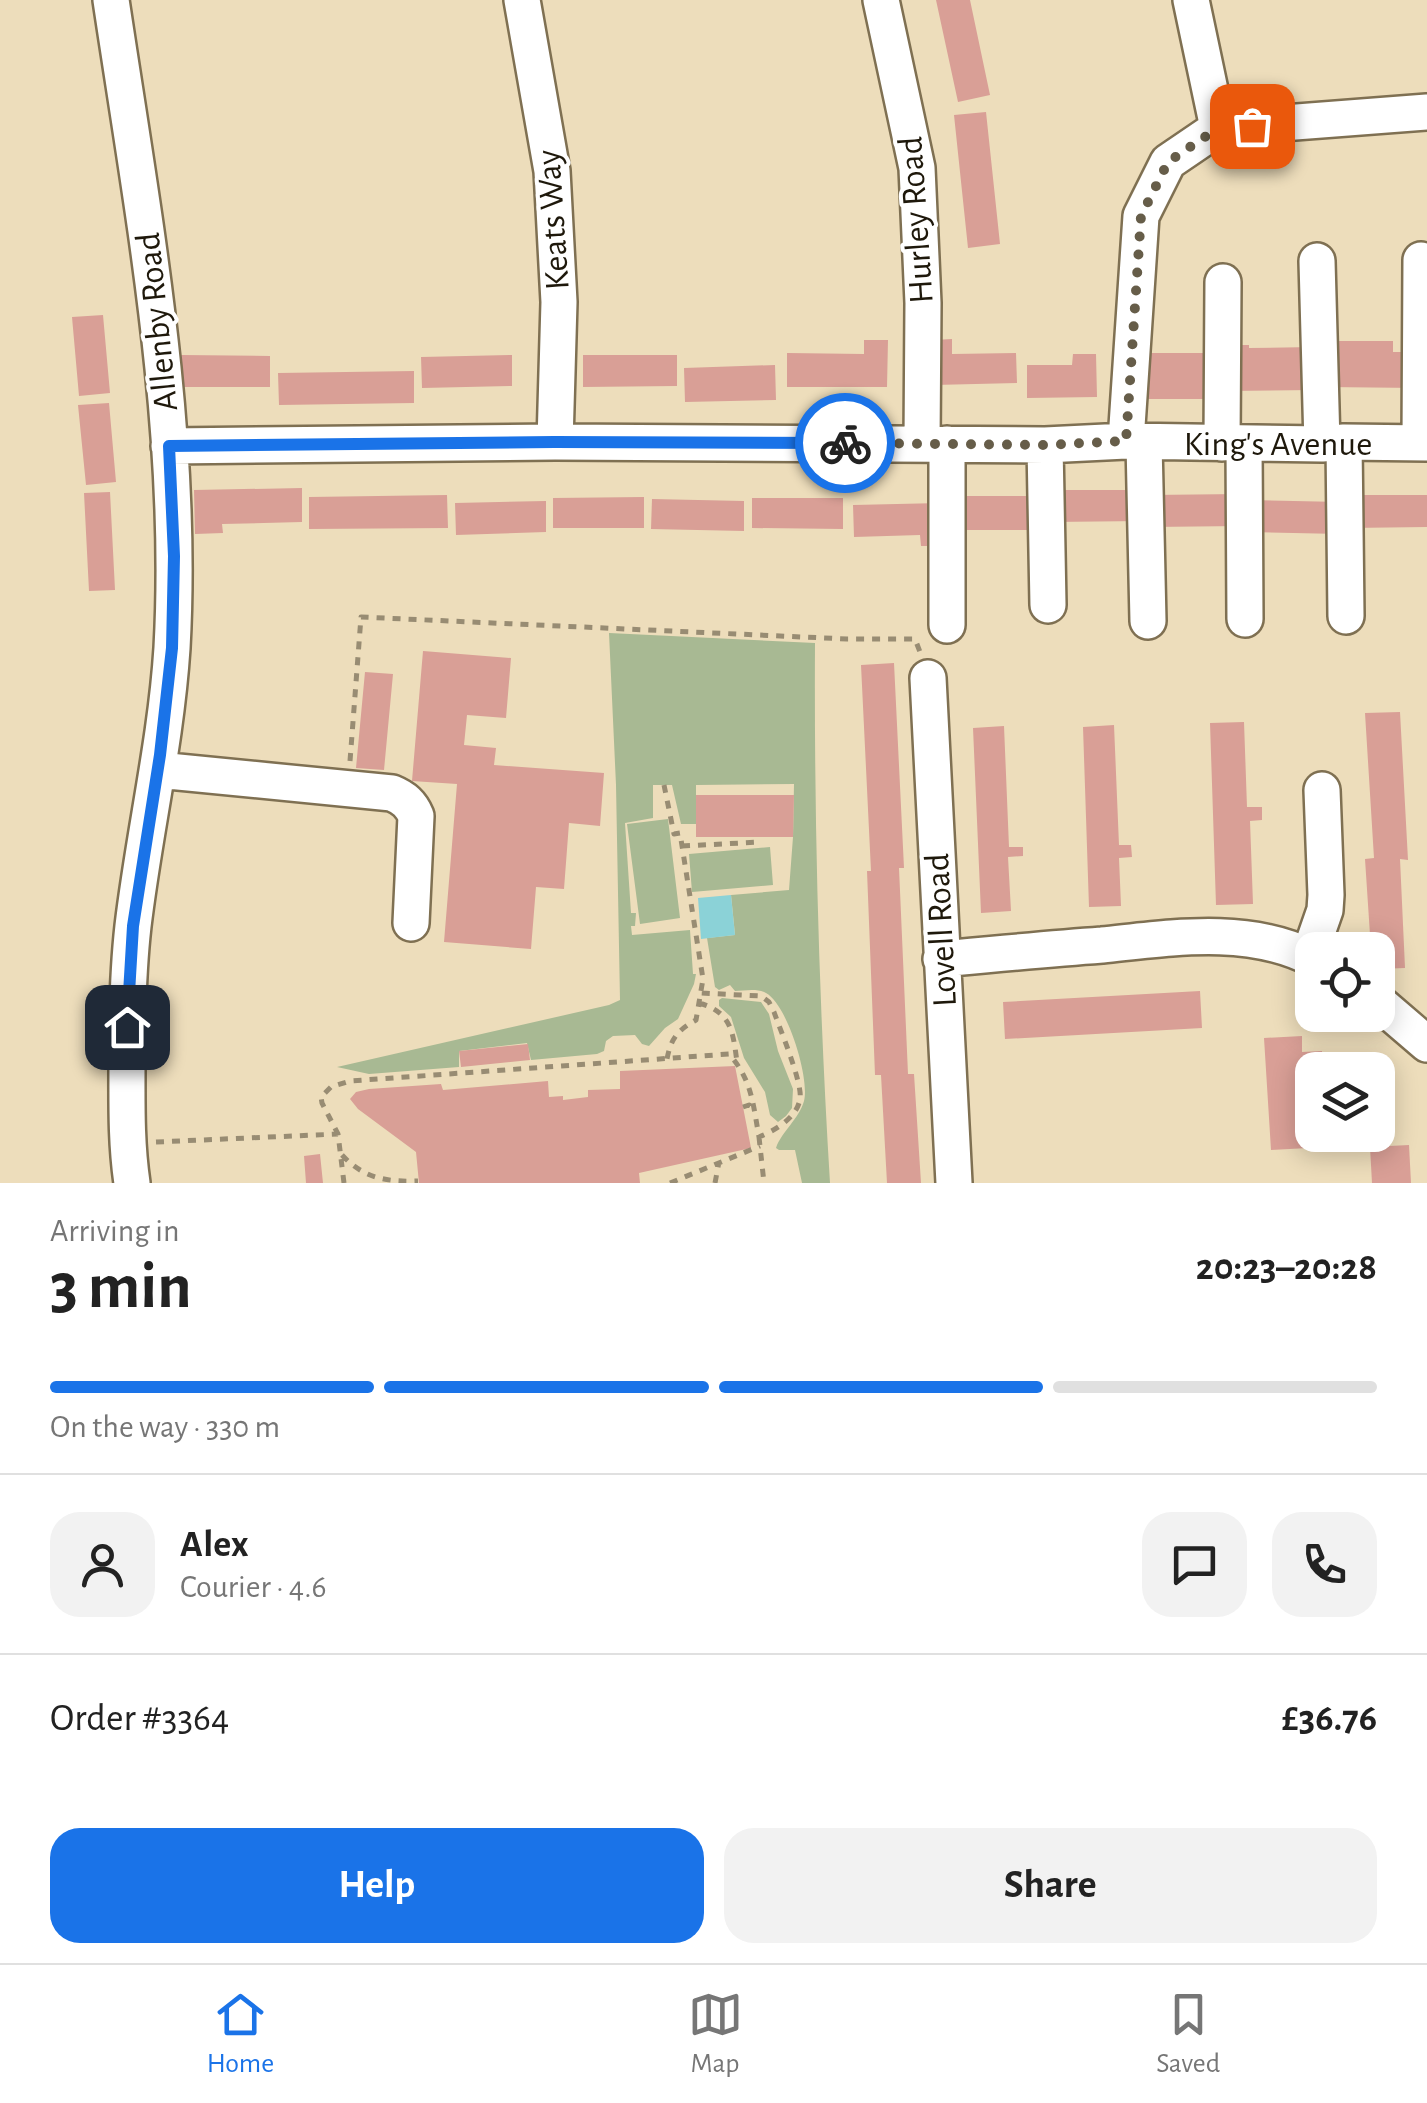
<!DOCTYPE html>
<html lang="en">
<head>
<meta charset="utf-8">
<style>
  body { margin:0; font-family:"Alegreya Sans",sans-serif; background:#f2f2f2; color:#222; height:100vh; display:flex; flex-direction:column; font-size:38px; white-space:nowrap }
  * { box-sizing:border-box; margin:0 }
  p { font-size:32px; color:#767676 }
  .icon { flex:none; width:55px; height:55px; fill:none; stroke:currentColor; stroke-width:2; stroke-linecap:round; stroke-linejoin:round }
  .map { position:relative; height:1183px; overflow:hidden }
  .panel { display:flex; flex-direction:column; background:#fff; flex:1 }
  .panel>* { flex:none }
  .fabs { position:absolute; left:1295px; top:932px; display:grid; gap:20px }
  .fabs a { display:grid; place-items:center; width:100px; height:100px; border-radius:20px; background:#fff; box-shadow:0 5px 25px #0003; font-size:50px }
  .pin { position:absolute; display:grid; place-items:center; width:85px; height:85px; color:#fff; margin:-42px; border-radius:20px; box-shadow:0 5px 15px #0006 }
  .courier { position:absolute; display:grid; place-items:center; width:100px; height:100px; margin:-50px; border:8px solid #1a73e8; border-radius:50%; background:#fff; color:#222; box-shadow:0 2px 12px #0007 }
  .headline em { font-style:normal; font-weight:700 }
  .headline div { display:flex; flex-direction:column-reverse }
  .headline { display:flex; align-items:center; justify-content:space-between; height:170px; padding:0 50px }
  h1 { font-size:65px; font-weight:700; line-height:75px }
  .bar { display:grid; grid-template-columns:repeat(4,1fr); gap:15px 10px; align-content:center; height:120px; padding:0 50px }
  .bar i { height:12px; border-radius:8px; background:#e0e0e0 }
  .bar .on { background:#1a73e8 }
  .bar p { grid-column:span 4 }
  .line { display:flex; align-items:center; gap:25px; padding:0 50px; border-top:2px solid #e0e0e0 }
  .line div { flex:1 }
  .round { display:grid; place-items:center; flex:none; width:105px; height:105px; border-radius:30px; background:#f2f2f2 }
  .cta { display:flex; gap:20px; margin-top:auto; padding:20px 50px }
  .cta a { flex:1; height:115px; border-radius:30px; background:#1a73e8; color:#fff; font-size:40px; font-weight:700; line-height:115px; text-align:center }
  .cta a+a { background:#f2f2f2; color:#222 }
  .tabs { display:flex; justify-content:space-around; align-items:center; height:140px; border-top:2px solid #e0e0e0; background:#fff; font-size:28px; color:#767676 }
  .tabs a { display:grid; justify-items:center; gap:5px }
  .tabs .on { color:#1a73e8 }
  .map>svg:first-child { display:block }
  .green { fill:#a8b993 }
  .water { fill:#8bd2d7 }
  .building { fill:#d99f96 }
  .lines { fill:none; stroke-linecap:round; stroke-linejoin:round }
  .minor-casing { stroke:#7f7052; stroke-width:40 }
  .path { stroke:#988c73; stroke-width:5; stroke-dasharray:8 8; stroke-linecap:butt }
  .minor { stroke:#fff; stroke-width:35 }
  .done { stroke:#665d49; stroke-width:10; stroke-dasharray:0 18 }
  .route { stroke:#1a73e8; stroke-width:12 }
  .labels { text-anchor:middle; stroke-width:8; stroke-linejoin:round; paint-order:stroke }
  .street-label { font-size:35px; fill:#1e180b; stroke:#fff }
</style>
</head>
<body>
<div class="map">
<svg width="1427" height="1183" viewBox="0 0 1427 1183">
  <rect width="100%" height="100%" fill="#edddbb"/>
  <path class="green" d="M 609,633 L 815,643 C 814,823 819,1003 830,1183 L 802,1183 L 795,1150 L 779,1150 L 776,1148 C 782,1131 799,1119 804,1101 C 810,1078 787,1004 766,993 C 757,988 744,991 735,991 L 730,985 L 719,990 L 715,987 L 707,938 L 735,935 L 731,895 L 789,890 L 793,837 L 794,784 L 696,785 L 696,824 L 681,824 L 672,785 L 653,785 L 653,818 L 625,823 L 631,913 L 636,913 L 635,926 L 631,926 L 632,935 L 690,930 L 693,974 L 696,974 L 694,984 L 678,1019 L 665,1028 L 649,1046 L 642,1044 L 635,1035 L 613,1036 L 606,1041 L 604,1051 L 597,1054 L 531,1060 L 527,1043 L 459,1051 L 459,1067 L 369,1074 L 337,1067 L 609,1005 L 620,1000 L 616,785 Z
    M 668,819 L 680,918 L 640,924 L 627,824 Z
    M 770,847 L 773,885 L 692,892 L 689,854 Z
    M 722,998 L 761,1002 L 769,1014 L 778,1051 L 793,1089 L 792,1108 L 786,1116 L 778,1122 L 770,1115 L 765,1092 L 744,1058 L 731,1017 L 719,1006 L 719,1000 Z"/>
  <path class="water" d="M 731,895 L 735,935 L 701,939 L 698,898 Z"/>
  <path class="building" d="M 936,0 L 970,0 L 990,95 L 958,102 Z
    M 986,112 L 1000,244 L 968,248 L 954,115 Z
    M 103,315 L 110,393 L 79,396 L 72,317 Z
    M 952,339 L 952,354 L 1016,353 L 1017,383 L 934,385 L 934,340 Z
    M 864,340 L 888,340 L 887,387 L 787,387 L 787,353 L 864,354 Z
    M 1327,341 L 1393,341 L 1393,352 L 1418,352 L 1418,388 L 1326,387 Z
    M 1225,345 L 1249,345 L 1249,348 L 1313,347 L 1313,390 L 1225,391 Z
    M 1142,353 L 1215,353 L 1215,399 L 1141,399 Z
    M 1073,354 L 1096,354 L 1097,397 L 1027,398 L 1027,365 L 1072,365 Z
    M 181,355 L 270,356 L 270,387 L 180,387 Z
    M 512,355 L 512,386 L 422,388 L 421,357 Z
    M 583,355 L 677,355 L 677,386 L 583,387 Z
    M 775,365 L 776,400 L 685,402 L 684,368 Z
    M 414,371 L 414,403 L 279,405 L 278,373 Z
    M 109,403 L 116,482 L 86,485 L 78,405 Z
    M 302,488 L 302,522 L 222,524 L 223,533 L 195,534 L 194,490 Z
    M 1052,490 L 1143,490 L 1143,521 L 1052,522 Z
    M 110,492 L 115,590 L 89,591 L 84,493 Z
    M 1240,494 L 1241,526 L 1151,527 L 1150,495 Z
    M 447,495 L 448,528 L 309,529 L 309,497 Z
    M 1349,495 L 1427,495 L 1427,527 L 1349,528 Z
    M 950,496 L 1042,496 L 1042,530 L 950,530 Z
    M 644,497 L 644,528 L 553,528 L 553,498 Z
    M 752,498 L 843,498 L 843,529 L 752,528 Z
    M 652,499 L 744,501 L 744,531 L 651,529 Z
    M 1249,500 L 1341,502 L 1340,534 L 1248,532 Z
    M 546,501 L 546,532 L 456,535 L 455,503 Z
    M 941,503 L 931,546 L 921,546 L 920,535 L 854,537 L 853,505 Z
    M 423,651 L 511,658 L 506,718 L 467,715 L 464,745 L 496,748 L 494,765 L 604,773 L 600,826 L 569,823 L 564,889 L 536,887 L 531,949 L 444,942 L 457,784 L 412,781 Z
    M 894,663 L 904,868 L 899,868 L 908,1074 L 914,1074 L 921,1183 L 887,1183 L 881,1075 L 875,1075 L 867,871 L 871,871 L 861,665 Z
    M 365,672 L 393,674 L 384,770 L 356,768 Z
    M 1400,712 L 1408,860 L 1400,859 L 1405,968 L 1378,969 L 1378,950 L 1371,950 L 1365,859 L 1374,858 L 1365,713 Z
    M 1244,722 L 1247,807 L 1262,807 L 1262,820 L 1250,821 L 1253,904 L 1216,905 L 1210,723 Z
    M 1114,725 L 1119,845 L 1131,845 L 1132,857 L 1119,858 L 1121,906 L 1089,907 L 1083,727 Z
    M 1004,726 L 1009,847 L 1023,847 L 1023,856 L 1008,857 L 1011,911 L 981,913 L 973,728 Z
    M 696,795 L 794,795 L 793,837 L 696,837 Z
    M 1200,991 L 1202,1028 L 1005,1039 L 1003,1002 Z
    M 1302,1036 L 1302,1052 L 1322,1051 L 1323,1070 L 1303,1073 L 1308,1148 L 1271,1150 L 1264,1038 Z
    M 528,1044 L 530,1060 L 461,1067 L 459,1051 Z
    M 735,1066 L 751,1148 L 639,1173 L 640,1183 L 419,1183 L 416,1152 L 358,1109 L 350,1099 L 356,1092 L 369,1089 L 441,1084 L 443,1090 L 548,1081 L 549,1097 L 563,1096 L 563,1100 L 588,1097 L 588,1090 L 620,1089 L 620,1071 Z
    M 1409,1145 L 1411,1183 L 1372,1183 L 1370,1147 Z
    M 320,1154 L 323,1183 L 306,1183 L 304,1156 Z"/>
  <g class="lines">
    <g class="minor-casing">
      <path id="minor" d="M 111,0 C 143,214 184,431 172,648 C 166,742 144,833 133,926 C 128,971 127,1017 127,1062 C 127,1103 126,1142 132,1183
        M 522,0 L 552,171 L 559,302 L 555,442
        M 881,0 L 917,168 L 923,303 L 922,443
        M 1191,0 L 1218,128
        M 1317,261 L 1322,444
        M 1126,441 L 1141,216 L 1168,162 L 1218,128 L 1427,112
        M 1344,442 L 1346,616
        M 1144,443 L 1148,621
        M 1222,443 L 1223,282
        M 1420,443 L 1421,260
        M 947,444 L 947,625
        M 1244,444 L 1245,619
        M 1045,445 L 1048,605
        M 169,446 L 555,442 L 1045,445 L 1126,441 L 1322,444 L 1344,442 L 1427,443
        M 928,678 L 954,1183
        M 158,770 L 392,793 C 404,798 411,804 416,816 L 411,923
        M 1309,956 L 1325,910 L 1326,895 L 1322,790
        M 941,959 C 995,954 1048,949 1102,945 C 1171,938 1247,925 1312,958
        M 1378,1002 L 1427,1044"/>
    </g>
    <path class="path" d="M 350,761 L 361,617 L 847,639 L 915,639 L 920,652
      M 664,785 L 674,834 L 680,833 L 703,979 L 696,1020 C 678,1030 671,1038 667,1059
      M 682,846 L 761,842
      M 699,1003 C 732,1012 733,1033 737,1062
      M 743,1107 L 749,1105 L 754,1108
      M 759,1137 L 764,1183
      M 156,1142 L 338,1134
      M 342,1155 C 364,1179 388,1182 418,1181
      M 344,1183 L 338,1134 L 322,1103 L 321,1097 L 331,1087 L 350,1081 L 729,1054 C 752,1080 753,1104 759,1137 C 774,1131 797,1118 800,1099 C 803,1084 780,1029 774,1012 L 769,1002 L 761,996 L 701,993
      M 670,1183 L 760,1146
      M 715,1183 L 719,1162"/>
    <use href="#minor" class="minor"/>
  </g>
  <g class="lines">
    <path class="done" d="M 845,443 L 1045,445 L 1126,441 L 1141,216 L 1168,162 L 1218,128 L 1252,126"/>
    <path class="route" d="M 127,1027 L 133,926 L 160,755 L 172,648 L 174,556 L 169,446 L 554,442 L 845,443"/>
  </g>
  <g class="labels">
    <g class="street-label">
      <text transform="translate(552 220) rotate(-94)" y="12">Keats Way</text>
      <text transform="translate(915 220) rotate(-94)" y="12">Hurley Road</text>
      <text transform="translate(156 322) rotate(-96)" y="12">Allenby Road</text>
      <text x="1278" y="455">King's Avenue</text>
      <text transform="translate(940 930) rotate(-93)" y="12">Lovell Road</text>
    </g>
  </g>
</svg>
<div class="fabs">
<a><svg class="icon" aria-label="locate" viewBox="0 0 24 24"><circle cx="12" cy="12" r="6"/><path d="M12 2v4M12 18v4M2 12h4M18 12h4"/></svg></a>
<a><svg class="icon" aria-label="layers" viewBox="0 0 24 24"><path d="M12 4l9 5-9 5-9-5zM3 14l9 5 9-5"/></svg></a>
</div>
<div class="pin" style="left:1252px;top:126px;background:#ea580c"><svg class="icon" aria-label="bag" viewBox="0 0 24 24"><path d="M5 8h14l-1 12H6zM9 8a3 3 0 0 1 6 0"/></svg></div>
<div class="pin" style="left:127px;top:1027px;background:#1f2937"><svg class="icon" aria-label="home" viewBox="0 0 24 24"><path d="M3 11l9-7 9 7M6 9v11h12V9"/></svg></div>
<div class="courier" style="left:845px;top:443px"><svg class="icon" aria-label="bike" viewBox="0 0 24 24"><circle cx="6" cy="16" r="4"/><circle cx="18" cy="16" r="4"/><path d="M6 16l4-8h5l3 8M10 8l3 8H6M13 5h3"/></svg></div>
</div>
<section class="panel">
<div class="headline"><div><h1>3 min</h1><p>Arriving in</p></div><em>20:23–20:28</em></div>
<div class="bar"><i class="on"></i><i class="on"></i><i class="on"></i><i></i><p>On the way · 330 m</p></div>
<div class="line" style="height:180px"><a class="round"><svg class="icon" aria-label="person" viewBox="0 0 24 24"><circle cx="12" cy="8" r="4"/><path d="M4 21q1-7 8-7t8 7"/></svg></a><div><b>Alex</b><p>Courier · 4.6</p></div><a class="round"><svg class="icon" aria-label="chat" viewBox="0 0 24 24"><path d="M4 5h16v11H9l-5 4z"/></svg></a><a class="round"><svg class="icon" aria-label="phone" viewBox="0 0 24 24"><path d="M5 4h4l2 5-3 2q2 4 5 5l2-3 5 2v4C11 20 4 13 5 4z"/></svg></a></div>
<div class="line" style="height:130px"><div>Order #3364</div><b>£36.76</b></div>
<div class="cta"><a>Help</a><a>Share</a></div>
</section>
<nav class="tabs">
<a class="on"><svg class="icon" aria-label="home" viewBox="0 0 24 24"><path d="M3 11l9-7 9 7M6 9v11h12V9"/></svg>Home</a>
<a><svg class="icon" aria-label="map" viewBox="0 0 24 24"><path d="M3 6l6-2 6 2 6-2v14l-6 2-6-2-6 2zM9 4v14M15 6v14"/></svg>Map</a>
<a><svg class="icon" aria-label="saved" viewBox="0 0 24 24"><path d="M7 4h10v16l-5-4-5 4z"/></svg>Saved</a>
</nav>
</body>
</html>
